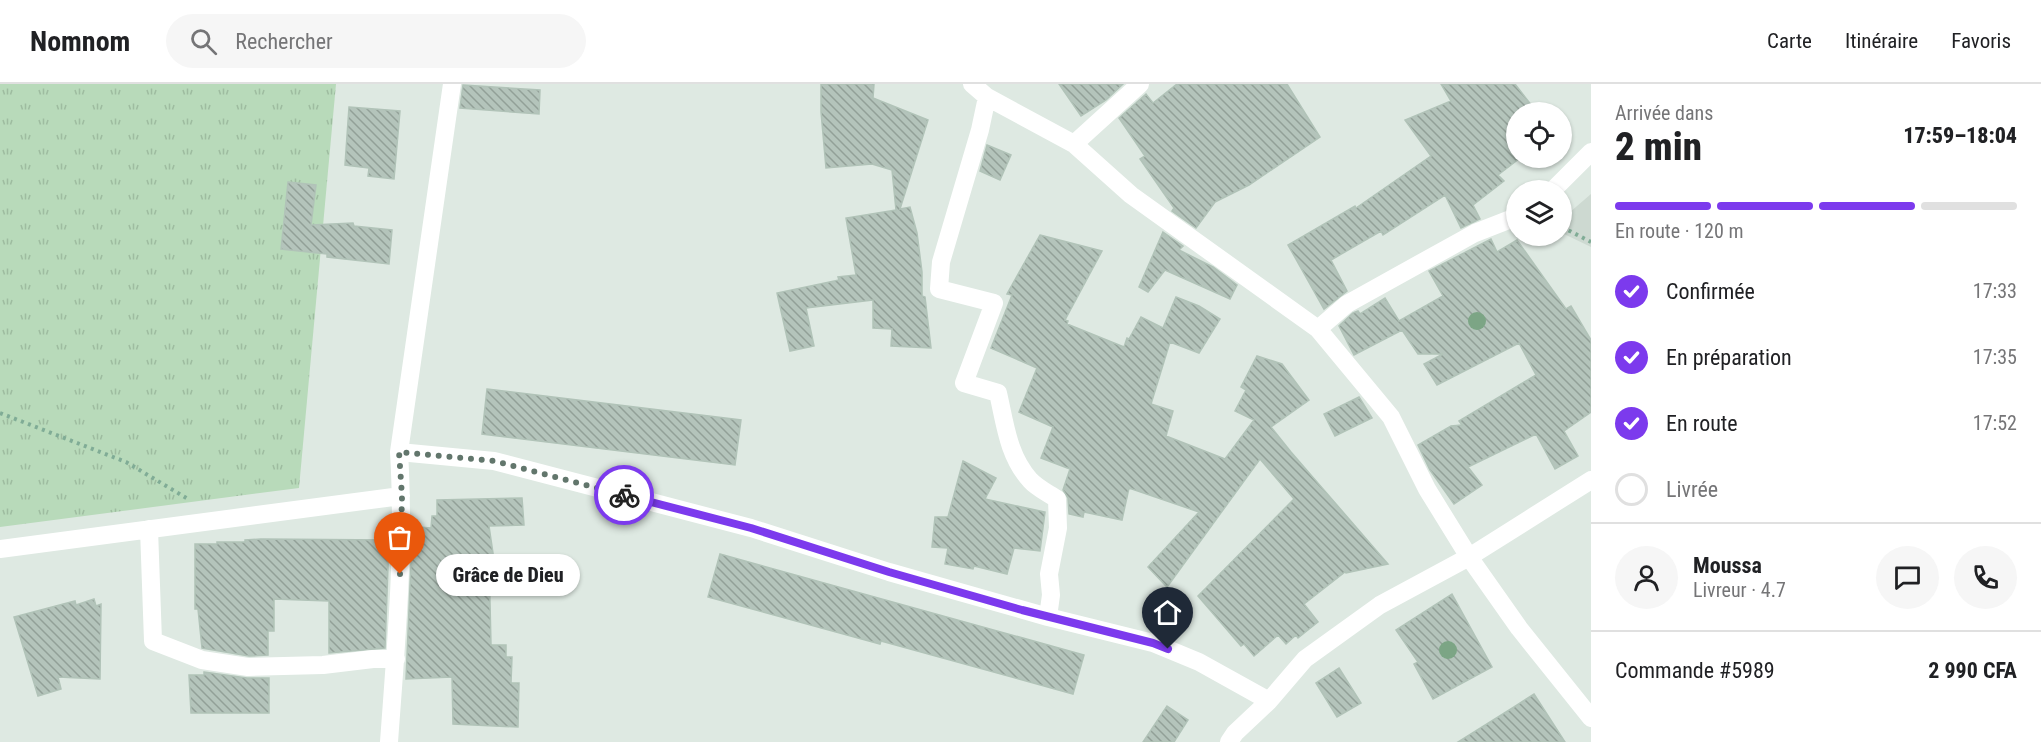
<!DOCTYPE html>
<html lang="fr">
<head>
<meta charset="utf-8">
<style>
  body { margin:0; font-family:"Roboto Condensed",sans-serif; background:#f6f6f6; color:#202124; height:100vh; display:flex; flex-direction:column; font-size:22px; white-space:nowrap }
  * { box-sizing:border-box; margin:0 }
  p { font-size:20px; color:#757577 }
  .icon { flex:none; width:33px; height:33px; fill:none; stroke:currentColor; stroke-width:2; stroke-linecap:round; stroke-linejoin:round }
  .map { position:relative; flex:1; overflow:hidden }
  .panel { display:flex; flex-direction:column; background:#fff; width:450px }
  .panel>* { flex:none }
  .controls { position:absolute; left:1506px; top:18px; display:grid; gap:12px }
  .controls a { display:grid; place-items:center; width:66px; height:66px; border-radius:50%; background:#fff; box-shadow:0 2px 4px #0004; font-size:30px }
  .pin { position:absolute; display:grid; place-items:center; width:51px; height:51px; color:#fff; margin:-62px -26px; border-radius:50% 50% 50% 0; rotate:-45deg; box-shadow:0 0 6px #0007 }
  .pin .icon { rotate:45deg }
  .courier { position:absolute; display:grid; place-items:center; width:60px; height:60px; margin:-30px; border:4px solid #7c3aed; border-radius:50%; background:#fff; color:#222; box-shadow:0 2px 8px #0007 }
  .bubble { position:absolute; height:42px; border-radius:21px; background:#fff; box-shadow:0 2px 4px #0004; font-size:20px; font-weight:800; line-height:42px; text-align:center }
  .overview em { font-style:normal; font-weight:800 }
  .overview div { display:flex; flex-direction:column-reverse }
  .overview { display:flex; align-items:center; justify-content:space-between; height:102px; padding:0 24px }
  h1 { font-size:39px; font-weight:800; line-height:45px }
  .bar { display:grid; grid-template-columns:repeat(4,1fr); gap:9px 6px; align-content:center; height:72px; padding:0 24px }
  .bar i { height:8px; border-radius:4px; background:#e0e0e0 }
  .bar .selected { background:#7c3aed }
  .bar p { grid-column:span 4 }
  .line { display:flex; align-items:center; gap:15px; padding:0 24px; border-top:2px solid #e0e0e0 }
  .line div { flex:1 }
  .round { display:grid; place-items:center; flex:none; width:63px; height:63px; border-radius:32px; background:#f6f6f6 }
  ol { padding:0 24px; list-style:none }
  li { display:flex; align-items:center; gap:18px; height:66px }
  li p { margin-inline-start:auto }
  li .icon { padding:6px; border-radius:50%; background:#7c3aed; color:#fff; stroke-width:4 }
  li:last-child { color:#757577 }
  li i { width:33px; height:33px; border:3px solid #e0e0e0; border-radius:50% }
  header { display:flex; align-items:center; gap:36px; box-sizing:border-box; height:84px; padding:0 30px; background:#fff; border-bottom:2px solid #e0e0e0 }
  header strong { font-size:28px }
  nav { display:flex; gap:33px; margin-inline-start:auto; font-size:21px }
  .search { width:420px; height:54px; background:#f6f6f6; display:flex; align-items:center; gap:15px; box-sizing:border-box; padding:0 21px; border-radius:33px; color:#757577; font-size:22px }
  main { display:flex; flex:1; min-height:0 }
  .map>svg:first-child { display:block }
  .built { fill:#cdd9d1 }
  .grass { fill:url(#grass-tufts) }
  .building { fill:url(#building-back-hatch); stroke:#b1c3b8; stroke-width:1.5 }
  .lines { fill:none; stroke-linecap:round; stroke-linejoin:round }
  .path { stroke:#80ac96; stroke-width:4; stroke-dasharray:3 4.5; stroke-linecap:butt }
  .minor { stroke:#fff; stroke-width:18 }
  .tree { fill:#7ca585 }
  .done { stroke:#62766c; stroke-width:6; stroke-dasharray:0 10.8 }
  .route { stroke:#7c3aed; stroke-width:8 }
</style>
</head>
<body>
<header>
<strong>Nomnom</strong>
<div class="search"><svg class="icon" aria-label="search" viewBox="0 0 24 24"><circle cx="10" cy="10" r="6"/><path d="M15 15l6 6"/></svg>Rechercher</div>
<nav><a>Carte</a><a>Itinéraire</a><a>Favoris</a></nav>
</header>
<main>
<div class="map">
<svg width="1591" height="658" viewBox="0 0 1591 658">
  <defs>
    <pattern id="grass-tufts" width="24" height="20" patternUnits="userSpaceOnUse" patternTransform="scale(1.5)"><rect width="24" height="20" fill="#b8daba"/><path d="M3 7l-1-3M5 7V3M7 7l1-3M15 17l-1-3M17 17v-4M19 17l1-3" fill="none" stroke="#9ebca0"/></pattern>
    <pattern id="building-back-hatch" width="6" height="6" patternUnits="userSpaceOnUse" patternTransform="scale(1.5)"><rect width="6" height="6" fill="#b4c4bb"/><path d="M-1 5l2 2M0 0l6 6M5-1l2 2" fill="none" stroke="#92a098"/></pattern>
  </defs>
  <rect width="100%" height="100%" fill="#dee9e2"/>
  <path class="built" d="M 1591,110 L 1591,163 L 1562,149 L 1562,135 Z"/>
  <path class="grass" d="M 0,0 L 336,0 L 299,404 L 0,443 Z"/>
  <path class="building" d="M 821,0 L 874,0 L 873,14 L 928,36 L 900,125 L 910,123 L 917,149 L 922,188 L 922,212 L 925,213 L 931,264 L 891,262 L 892,245 L 873,244 L 873,216 L 806,224 L 814,262 L 790,267 L 777,209 L 839,196 L 838,193 L 856,191 L 846,134 L 896,126 L 892,86 L 872,80 L 826,84 L 821,28 Z
    M 1059,0 L 1123,0 L 1106,16 L 1081,32 Z
    M 1177,0 L 1287,0 L 1320,53 L 1249,101 L 1215,118 L 1196,144 L 1172,127 L 1174,124 L 1140,75 L 1145,72 L 1119,34 L 1146,10 L 1153,19 Z
    M 1441,0 L 1515,0 L 1532,22 L 1527,27 L 1528,28 L 1516,28 L 1516,74 L 1520,74 L 1498,91 L 1504,97 L 1473,121 L 1480,135 L 1461,144 L 1445,111 L 1383,151 L 1381,147 L 1331,176 L 1347,207 L 1324,225 L 1288,161 L 1355,122 L 1356,124 L 1431,72 L 1405,36 L 1451,17 Z
    M 463,1 L 540,6 L 539,30 L 460,24 Z
    M 349,23 L 400,27 L 394,95 L 368,92 L 369,84 L 345,81 Z
    M 987,61 L 1011,71 L 1000,96 L 980,87 Z
    M 288,98 L 316,101 L 311,141 L 353,139 L 354,142 L 392,146 L 389,180 L 327,173 L 327,170 L 281,165 Z
    M 1163,148 L 1183,162 L 1179,166 L 1213,183 L 1237,201 L 1230,215 L 1165,186 L 1148,208 L 1139,203 Z
    M 1040,151 L 1102,167 L 1065,236 L 1068,237 L 1067,240 L 1124,263 L 1127,254 L 1129,255 L 1141,233 L 1163,244 L 1176,213 L 1199,222 L 1220,235 L 1199,269 L 1170,258 L 1151,320 L 1173,327 L 1166,352 L 1225,375 L 1254,336 L 1235,327 L 1246,306 L 1241,303 L 1257,272 L 1282,280 L 1309,316 L 1271,343 L 1291,368 L 1388,480 L 1346,489 L 1345,488 L 1304,520 L 1318,538 L 1298,554 L 1296,551 L 1286,560 L 1278,551 L 1254,572 L 1244,560 L 1241,562 L 1198,512 L 1294,415 L 1260,375 L 1167,503 L 1148,483 L 1199,428 L 1129,404 L 1122,436 L 1084,428 L 1083,433 L 1069,430 L 1068,414 L 1063,406 L 1070,385 L 1041,374 L 1053,343 L 1019,328 L 1037,284 L 991,264 L 1012,211 L 1007,210 Z
    M 1491,155 L 1497,168 L 1517,156 L 1566,225 L 1571,222 L 1591,256 L 1591,328 L 1564,347 L 1578,372 L 1555,385 L 1536,350 L 1468,383 L 1482,401 L 1454,420 L 1430,386 L 1418,361 L 1451,342 L 1462,341 L 1459,337 L 1536,291 L 1519,259 L 1437,301 L 1424,280 L 1443,270 L 1418,270 L 1402,246 L 1354,271 L 1339,242 L 1353,229 L 1358,227 L 1360,230 L 1385,214 L 1399,237 L 1443,212 L 1429,187 Z
    M 487,305 L 741,336 L 735,381 L 482,350 Z
    M 1359,313 L 1372,334 L 1335,352 L 1324,330 Z
    M 963,377 L 996,394 L 985,415 L 1045,428 L 1040,467 L 1014,464 L 1007,490 L 974,482 L 973,485 L 945,480 L 948,464 L 932,463 L 935,433 L 948,433 Z
    M 522,414 L 524,441 L 489,442 L 494,476 L 489,476 L 491,561 L 506,561 L 506,573 L 512,573 L 511,599 L 519,599 L 518,643 L 453,640 L 452,593 L 406,595 L 412,456 L 419,456 L 419,443 L 431,444 L 432,432 L 437,432 L 437,416 Z
    M 261,455 L 389,456 L 385,564 L 329,569 L 329,517 L 274,515 L 274,547 L 268,547 L 268,571 L 249,572 L 202,564 L 198,525 L 195,525 L 195,460 L 217,460 L 217,458 L 245,458 L 245,456 Z
    M 720,470 L 1084,571 L 1073,610 L 881,557 L 880,560 L 708,513 Z
    M 1452,510 L 1492,583 L 1433,615 L 1414,580 L 1418,578 L 1396,546 Z
    M 94,515 L 96,522 L 101,520 L 100,595 L 58,593 L 61,605 L 38,612 L 14,533 L 75,517 L 76,521 Z
    M 1339,584 L 1361,619 L 1337,633 L 1316,599 Z
    M 204,588 L 247,594 L 269,594 L 269,629 L 191,629 L 189,591 L 204,591 Z
    M 1534,610 L 1565,658 L 1458,658 L 1514,623 Z
    M 1167,622 L 1188,636 L 1174,658 L 1143,658 Z"/>
  <g class="lines">
    <path class="path" d="M 1562,143 L 1591,158
      M 0,329 L 126,378 L 188,415"/>
    <path class="minor" d="M 972,0 L 987,13 L 1074,60 L 1131,111 L 1318,245 L 1391,333 L 1427,405 L 1469,473 L 1519,544 L 1591,634
      M 987,13 L 980,46 L 941,178 L 939,205 L 994,219 L 964,299 L 998,309 C 1005,339 1008,372 1030,396 C 1037,404 1048,409 1057,415 L 1058,444 L 1049,490 L 1051,511 L 1048,533
      M 1074,60 L 1140,0
      M 1553,106 L 1591,68
      M 1318,245 L 1347,220 L 1475,149 L 1516,133
      M 399,368 L 494,377 L 751,444 L 889,488 L 1048,533 L 1153,559 L 1199,578 L 1269,617
      M 149,445 L 153,557 L 202,576 L 248,583 L 323,581 L 373,575 L 396,575
      M 0,465 L 401,412
      M 389,658 C 396,561 405,465 399,368 L 452,0
      M 1229,658 L 1235,649 L 1269,617 L 1305,575 L 1380,521 L 1469,473 L 1591,396"/>
  </g>
  <g class="tree">
    <circle cx="1477" cy="237" r="9"/>
    <circle cx="1448" cy="566" r="9"/>
  </g>
  <g class="lines">
    <path class="done" d="M 400,490 L 402,412 L 399,368 L 494,377 L 624,411"/>
    <path class="route" d="M 624,411 L 751,444 L 889,488 L 1022,526 L 1153,559 L 1168,565"/>
  </g>
</svg>
<div class="controls">
<a><svg class="icon" aria-label="locate" viewBox="0 0 24 24"><circle cx="12" cy="12" r="6"/><path d="M12 2v4M12 18v4M2 12h4M18 12h4"/></svg></a>
<a><svg class="icon" aria-label="layers" viewBox="0 0 24 24"><path d="M12 4l9 5-9 5-9-5zM3 14l9 5 9-5"/></svg></a>
</div>
<div class="pin" style="left:400px;top:490px;background:#ea580c"><svg class="icon" aria-label="bag" viewBox="0 0 24 24"><path d="M5 8h14l-1 12H6zM9 8a3 3 0 0 1 6 0"/></svg></div>
<div class="pin" style="left:1168px;top:565px;background:#1f2937"><svg class="icon" aria-label="home" viewBox="0 0 24 24"><path d="M3 11l9-7 9 7M6 9v11h12V9"/></svg></div>
<div class="courier" style="left:624px;top:411px"><svg class="icon" aria-label="bike" viewBox="0 0 24 24"><circle cx="6" cy="16" r="4"/><circle cx="18" cy="16" r="4"/><path d="M6 16l4-8h5l3 8M10 8l3 8H6M13 5h3"/></svg></div>
<div class="bubble" style="left:436px;top:470px;width:144px">Grâce de Dieu</div>
</div>
<section class="panel">
<div class="overview"><div><h1>2 min</h1><p>Arrivée dans</p></div><em>17:59–18:04</em></div>
<div class="bar"><i class="selected"></i><i class="selected"></i><i class="selected"></i><i></i><p>En route · 120 m</p></div>
<ol>
<li><svg class="icon" aria-label="check" viewBox="0 0 24 24"><path d="M5 12l5 5 9-10"/></svg>Confirmée<p>17:33</p></li>
<li><svg class="icon" aria-label="check" viewBox="0 0 24 24"><path d="M5 12l5 5 9-10"/></svg>En préparation<p>17:35</p></li>
<li><svg class="icon" aria-label="check" viewBox="0 0 24 24"><path d="M5 12l5 5 9-10"/></svg>En route<p>17:52</p></li>
<li><i></i>Livrée</li>
</ol>
<div class="line" style="height:108px"><a class="round"><svg class="icon" aria-label="person" viewBox="0 0 24 24"><circle cx="12" cy="8" r="4"/><path d="M4 21q1-7 8-7t8 7"/></svg></a><div><b>Moussa</b><p>Livreur · 4.7</p></div><a class="round"><svg class="icon" aria-label="chat" viewBox="0 0 24 24"><path d="M4 5h16v11H9l-5 4z"/></svg></a><a class="round"><svg class="icon" aria-label="phone" viewBox="0 0 24 24"><path d="M5 4h4l2 5-3 2q2 4 5 5l2-3 5 2v4C11 20 4 13 5 4z"/></svg></a></div>
<div class="line" style="height:78px"><div>Commande #5989</div><b>2 990 CFA</b></div>
</section>
</main>
</body>
</html>
